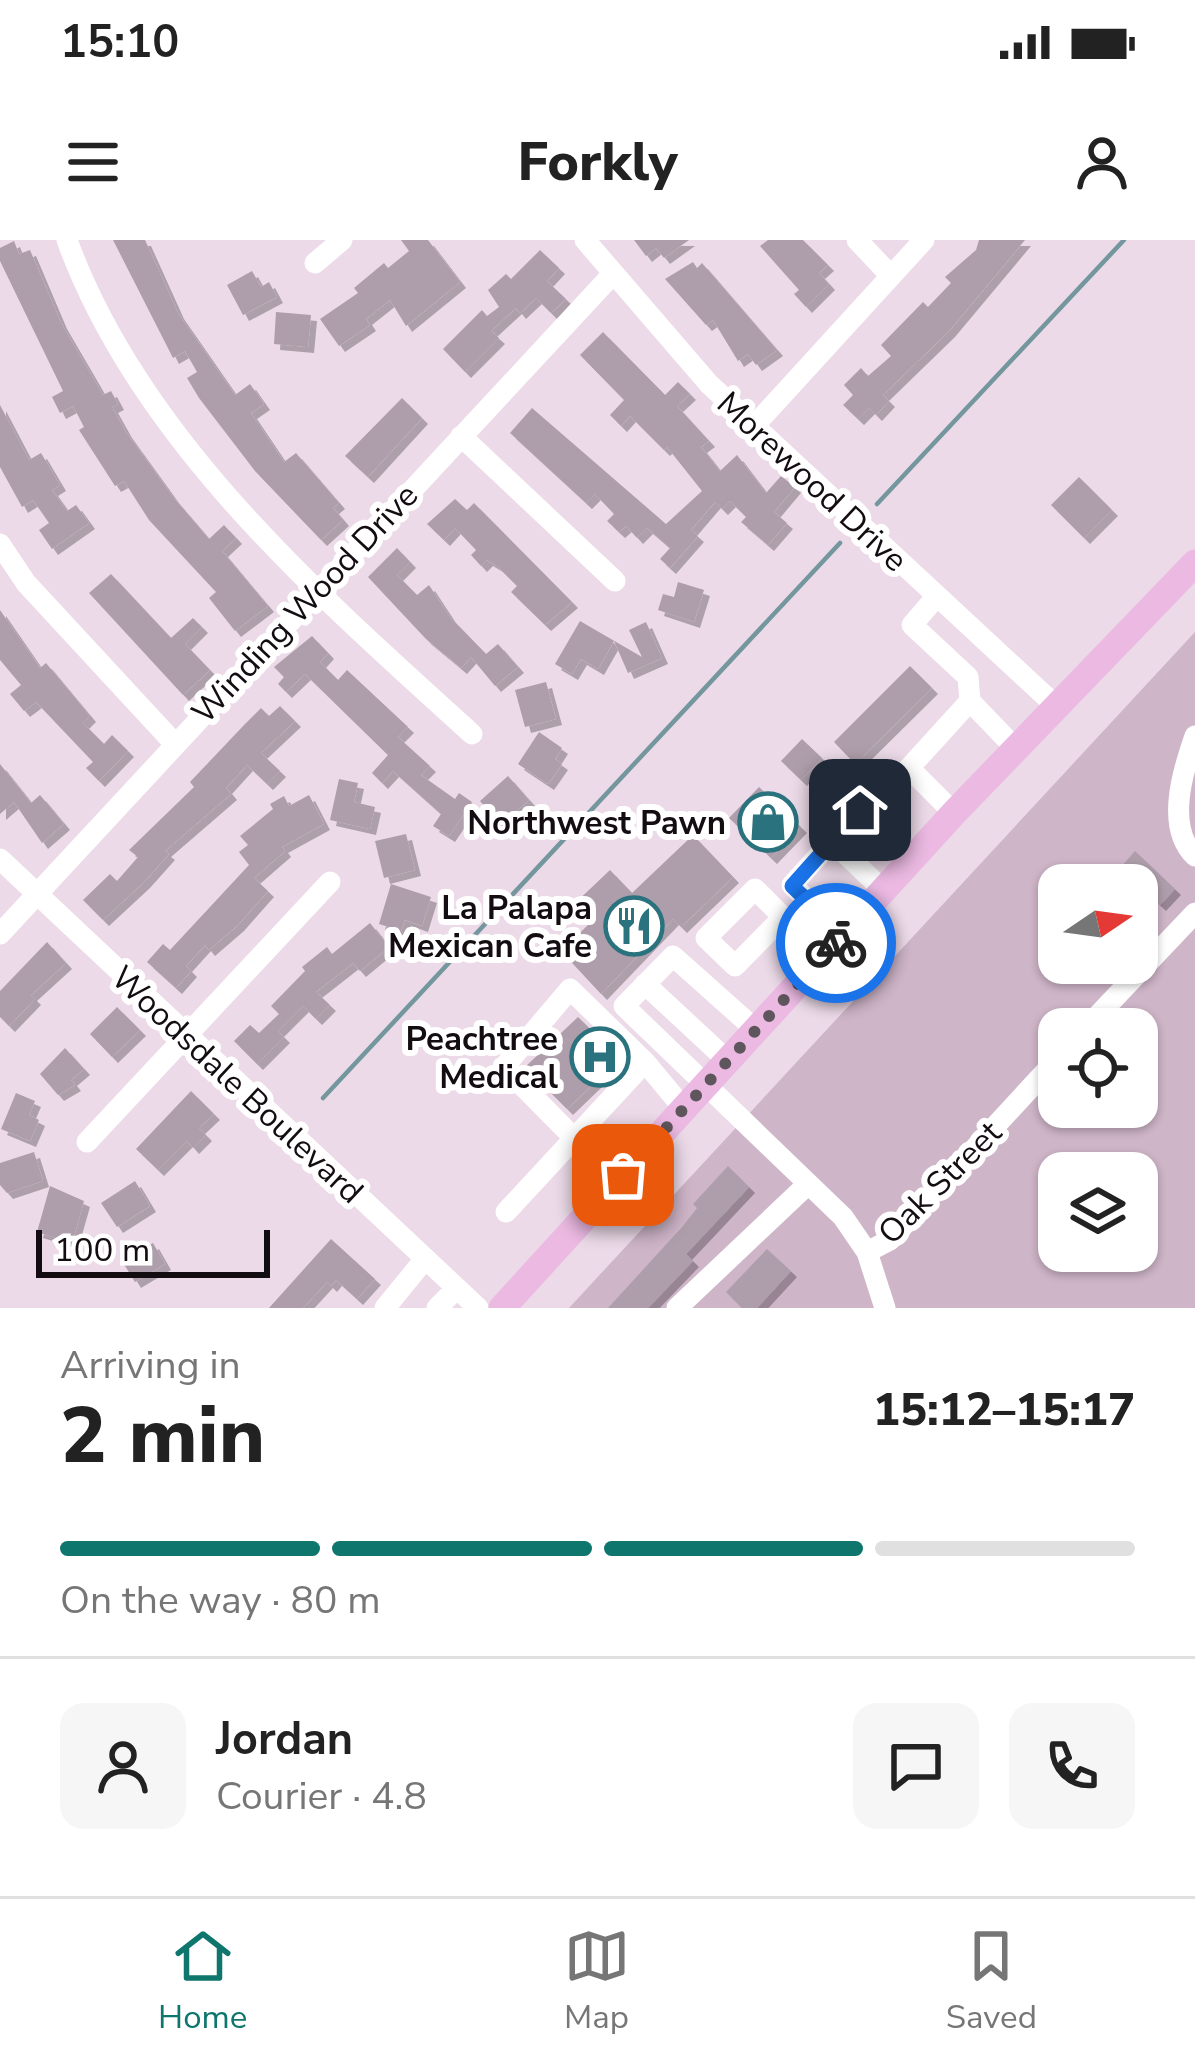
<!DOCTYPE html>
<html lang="en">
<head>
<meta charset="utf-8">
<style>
  body { margin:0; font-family:"Nunito Sans",sans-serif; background:#f6f6f6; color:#222; height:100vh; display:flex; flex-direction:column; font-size:45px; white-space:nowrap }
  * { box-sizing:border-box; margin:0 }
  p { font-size:39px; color:#767676 }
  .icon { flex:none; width:66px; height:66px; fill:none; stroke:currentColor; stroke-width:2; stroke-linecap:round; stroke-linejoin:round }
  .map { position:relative; height:1068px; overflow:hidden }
  .panel { display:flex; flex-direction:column; background:#fff; flex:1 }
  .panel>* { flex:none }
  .needle { width:78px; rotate:77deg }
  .buttons { position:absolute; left:1038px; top:624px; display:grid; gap:24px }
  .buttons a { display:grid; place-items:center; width:120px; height:120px; border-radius:24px; background:#fff; box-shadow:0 3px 9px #0004; font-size:60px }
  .scale { position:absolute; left:36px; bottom:30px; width:234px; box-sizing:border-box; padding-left:12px; border:6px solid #130d12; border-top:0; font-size:33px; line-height:42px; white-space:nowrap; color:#130d12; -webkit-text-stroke:9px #fff; paint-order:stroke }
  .pin { position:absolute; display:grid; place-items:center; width:102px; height:102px; color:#fff; margin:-51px; border-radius:24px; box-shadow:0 6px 18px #0006 }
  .courier { position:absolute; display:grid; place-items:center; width:120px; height:120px; margin:-60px; border:9px solid #1a73e8; border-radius:50%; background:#fff; color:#222; box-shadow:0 3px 15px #0007 }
  .summary em { font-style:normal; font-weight:800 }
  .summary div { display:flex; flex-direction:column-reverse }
  .summary { display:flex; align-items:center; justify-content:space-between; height:204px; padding:0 60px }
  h1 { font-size:78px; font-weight:800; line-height:90px }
  .bar { display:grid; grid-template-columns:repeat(4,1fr); gap:18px 12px; align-content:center; height:144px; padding:0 60px }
  .bar i { height:15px; border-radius:9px; background:#e0e0e0 }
  .bar .on { background:#0f766e }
  .bar p { grid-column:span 4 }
  .line { display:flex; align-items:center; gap:30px; padding:0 60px; border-top:3px solid #e0e0e0 }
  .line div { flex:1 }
  .round { display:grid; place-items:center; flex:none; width:126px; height:126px; border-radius:24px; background:#f6f6f6 }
  .status { display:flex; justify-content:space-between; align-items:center; height:84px; padding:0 60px; background:#fff; direction:ltr }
  .status svg { height:33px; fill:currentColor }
  header { display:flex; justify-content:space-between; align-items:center; height:156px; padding:0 60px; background:#fff; font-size:54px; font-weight:800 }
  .tab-bar { display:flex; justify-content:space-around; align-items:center; height:168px; border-top:3px solid #e0e0e0; background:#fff; font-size:33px; color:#767676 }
  .tab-bar a { display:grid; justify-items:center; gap:6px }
  .tab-bar .on { color:#0f766e }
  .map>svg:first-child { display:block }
  .green { fill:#ceb5c8; fill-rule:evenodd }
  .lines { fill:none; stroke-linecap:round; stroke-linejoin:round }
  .stream { stroke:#74969d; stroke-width:4.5 }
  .building { fill:#ae9eab; filter:url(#shadow) }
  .minor { stroke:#fff; stroke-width:21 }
  .major { stroke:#ebb9e2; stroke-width:27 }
  .done { stroke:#5f555d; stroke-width:12; stroke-dasharray:0 21.6 }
  .route { stroke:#1a73e8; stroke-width:15 }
  .labels { text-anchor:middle; stroke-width:12; stroke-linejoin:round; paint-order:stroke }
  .street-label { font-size:33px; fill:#130d12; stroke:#fff }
  .poi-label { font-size:33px; font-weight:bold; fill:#130d12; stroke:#fff; text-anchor:end }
</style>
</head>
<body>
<div class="status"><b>15:10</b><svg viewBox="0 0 49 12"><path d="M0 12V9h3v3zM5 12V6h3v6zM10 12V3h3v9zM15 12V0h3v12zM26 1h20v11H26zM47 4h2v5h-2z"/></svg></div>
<header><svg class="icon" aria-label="menu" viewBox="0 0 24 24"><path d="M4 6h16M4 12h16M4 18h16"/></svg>Forkly<svg class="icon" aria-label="person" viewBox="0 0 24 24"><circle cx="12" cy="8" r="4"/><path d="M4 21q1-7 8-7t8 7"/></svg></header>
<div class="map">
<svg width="1195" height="1068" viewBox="0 0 1195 1068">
  <defs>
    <filter id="shadow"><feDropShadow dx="6" dy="6" stdDeviation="0" flood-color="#0004"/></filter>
  </defs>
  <rect width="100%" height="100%" fill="#ecdae8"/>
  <path class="green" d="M 1195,392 L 1195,1068 L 569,1068 ZM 1059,645 L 1137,645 L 1137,723 L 1059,723 ZM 1059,789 L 1137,789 L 1137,867 L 1059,867 ZM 1059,933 L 1137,933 L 1137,1011 L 1059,1011 Z"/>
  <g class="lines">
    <path class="stream" d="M 877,264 L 1124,0
      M 323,858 L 840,303"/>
  </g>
  <path class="building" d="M 113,0 L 145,0 L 178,73 L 235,155 L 250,144 L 264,164 L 251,173 L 284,222 L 296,213 L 339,263 L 333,268 L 343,280 L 321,300 L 255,231 L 199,158 L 187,138 L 197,132 L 185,111 L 173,118 Z
    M 401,0 L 428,0 L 460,42 L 406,86 L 390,60 L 366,79 L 370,85 L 339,106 L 320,79 L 358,53 L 354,48 L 384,23 L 388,28 L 409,11 Z
    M 634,0 L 689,0 L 664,18 L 656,8 L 646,16 Z
    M 768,0 L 803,0 L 828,25 L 819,33 L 829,44 L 806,67 L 794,54 L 799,50 L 760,6 Z
    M 979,0 L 1025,0 L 949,91 L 883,155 L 889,161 L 876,175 L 869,168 L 858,179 L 843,165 L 853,155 L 844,145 L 861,128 L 868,136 L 891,116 L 881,105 L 923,62 L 928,67 L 951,43 L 945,37 L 976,10 Z
    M 14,1 L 19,14 L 30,10 L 61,83 L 103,155 L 111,151 L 118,164 L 112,167 L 126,192 L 173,257 L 209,299 L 224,285 L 236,298 L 222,311 L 268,366 L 235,391 L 209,358 L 216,352 L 149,280 L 124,241 L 115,246 L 79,190 L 84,187 L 73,166 L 60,173 L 52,157 L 63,151 L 0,21 L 0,8 Z
    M 540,10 L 559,28 L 547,41 L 566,59 L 551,73 L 536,58 L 520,73 L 516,68 L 491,91 L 499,98 L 465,132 L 443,109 L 482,70 L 487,76 L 499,67 L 488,50 L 506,34 L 511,39 Z
    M 693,22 L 697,28 L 702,23 L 777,110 L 756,125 L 748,114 L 738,121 L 713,80 L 706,85 L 665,39 Z
    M 252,31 L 261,47 L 269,42 L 277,57 L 243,75 L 227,45 Z
    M 276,72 L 311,75 L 308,107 L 274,104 Z
    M 603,92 L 665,155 L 678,142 L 690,154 L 677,166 L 709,201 L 701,207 L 720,231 L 737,215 L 766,253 L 781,236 L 795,247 L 774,272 L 787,283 L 768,305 L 741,282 L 746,277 L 730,261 L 722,269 L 715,262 L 691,290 L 698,296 L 670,328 L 660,319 L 670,308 L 647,288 L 637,298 L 626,286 L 619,292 L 607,281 L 614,274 L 595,254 L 586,263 L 510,193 L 532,168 L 666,284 L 702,251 L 667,207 L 664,210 L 630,176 L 621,186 L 610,175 L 624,160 L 580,115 Z
    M 402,158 L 422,178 L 368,237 L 345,216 Z
    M 0,165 L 29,220 L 41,213 L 60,245 L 52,250 L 67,271 L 76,265 L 89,283 L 52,309 L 39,290 L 49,283 L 33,260 L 22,267 L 0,227 Z
    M 1079,237 L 1112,270 L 1084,298 L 1051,265 Z
    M 455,259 L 467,270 L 474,263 L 572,362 L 545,385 L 511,352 L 517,346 L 497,326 L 487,320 L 481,326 L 471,315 L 476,310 L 455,288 L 444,300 L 427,284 Z
    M 397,308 L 410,322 L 397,335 L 417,355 L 429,345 L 450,377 L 486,414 L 498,404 L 518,427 L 495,446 L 471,417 L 461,428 L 426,399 L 368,337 Z
    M 111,334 L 171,398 L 193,378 L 202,387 L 185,404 L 210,430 L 183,455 L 89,353 Z
    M 678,342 L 704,350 L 694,382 L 658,370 L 663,354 L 674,357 Z
    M 0,370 L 40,428 L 46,423 L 90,476 L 83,483 L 104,504 L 112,495 L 128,511 L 99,541 L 86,528 L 93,522 L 36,462 L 24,471 L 10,454 L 21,445 L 0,420 Z
    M 580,381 L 642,417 L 629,390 L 646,382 L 662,418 L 628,433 L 614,401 L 598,429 L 581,419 L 572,434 L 555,424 Z
    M 312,396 L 328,413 L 320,422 L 338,440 L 347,430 L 408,487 L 398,497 L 430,526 L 421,535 L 455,559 L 459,553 L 472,562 L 449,596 L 433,586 L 441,574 L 393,531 L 382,543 L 372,533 L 388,515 L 305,434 L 286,452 L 278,444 L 284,437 L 274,427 Z
    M 910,426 L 932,448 L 855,524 L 834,502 Z
    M 546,442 L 556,479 L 525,487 L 515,450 Z
    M 280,466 L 295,481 L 261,513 L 280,531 L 267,544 L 247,525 L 226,548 L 231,554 L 165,611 L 169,614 L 144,642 L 103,680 L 83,660 L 110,634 L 117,641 L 138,617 L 129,610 L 194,547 L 190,542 L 245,484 L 261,468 L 269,476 Z
    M 539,492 L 562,508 L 555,519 L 562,524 L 548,544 L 518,524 Z
    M 802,499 L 822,518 L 801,540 L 781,521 Z
    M 0,524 L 31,563 L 40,555 L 64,584 L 42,603 L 14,562 L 0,574 Z
    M 508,536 L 529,560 L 501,585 L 480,561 Z
    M 339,539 L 358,543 L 354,562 L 375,567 L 370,589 L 330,580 Z
    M 759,547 L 801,587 L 771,618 L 729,578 Z
    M 309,555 L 324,584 L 282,607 L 285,611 L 254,638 L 268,651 L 238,685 L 209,710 L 205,705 L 186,726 L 191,731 L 176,748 L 147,722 L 163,704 L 170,710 L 249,625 L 239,612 L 248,605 L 240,596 L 273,569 L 270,564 L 284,556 L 289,566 Z
    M 406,594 L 415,630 L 384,638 L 375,601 Z
    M 693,595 L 733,637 L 681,687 L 673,679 L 601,754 L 561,711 L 588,685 L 571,667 L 610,630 L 632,653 Z
    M 1135,611 L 1175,649 L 1160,665 L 1120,628 Z
    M 391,644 L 431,657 L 422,686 L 405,680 L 401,691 L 379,684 Z
    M 370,683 L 389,707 L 360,731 L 353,723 L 316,752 L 330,765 L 316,779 L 303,766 L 278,791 L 284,797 L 257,824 L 234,801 L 250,785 L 259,793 L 279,774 L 271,766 L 305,731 L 302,727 L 327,707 L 332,714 Z
    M 47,702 L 66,723 L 31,755 L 35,759 L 9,786 L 0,777 L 0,751 Z
    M 117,767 L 140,790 L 112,817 L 90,794 Z
    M 578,777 L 620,818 L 567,869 L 525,827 Z
    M 65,808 L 84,829 L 71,840 L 75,845 L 58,855 L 40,834 Z
    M 191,851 L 214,874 L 199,888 L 206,895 L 193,908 L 187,901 L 158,930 L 136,909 Z
    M 16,853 L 35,861 L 29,875 L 39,880 L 30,901 L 1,889 Z
    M 34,912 L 43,941 L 7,953 L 0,945 L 0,923 Z
    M 728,926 L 749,947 L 686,1014 L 693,1021 L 648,1068 L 608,1068 L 683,986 L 697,968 L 693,964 Z
    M 135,941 L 150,966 L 117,987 L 101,963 Z
    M 50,946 L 84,961 L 72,1003 L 37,992 Z
    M 331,999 L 375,1039 L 357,1059 L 336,1040 L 331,1046 L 327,1042 L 303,1068 L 269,1068 Z
    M 153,1003 L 165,1024 L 135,1042 L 122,1021 Z
    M 767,1009 L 791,1031 L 757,1068 L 742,1068 L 726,1052 Z"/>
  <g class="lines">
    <path class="minor" d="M 67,0 C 139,199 320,356 472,494
      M 585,0 L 709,144 L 1057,467
      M 857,0 L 890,35
      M 315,23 L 342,0
      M 754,186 L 924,0
      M 461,196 L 615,341
      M 0,304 L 26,343 L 174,503
      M 936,357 L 912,385 L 968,437 L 970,461 L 1016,509
      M 1195,496 C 1183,530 1165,587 1195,616
      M 827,537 L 860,570 L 832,601
      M 954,573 L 909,528 L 970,461
      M 0,619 L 478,1068
      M 783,677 L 735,726 L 706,698 L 755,649 L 823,717
      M 0,694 L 611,36
      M 843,695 L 792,645 L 832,601 L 884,651
      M 645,744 L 728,821
      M 1085,789 L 1195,673
      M 756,790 L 673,716 L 624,766 L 843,977 L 867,1012 L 885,1068
      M 574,898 L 504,827 L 570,749 L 645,822
      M 87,902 L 330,642
      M 506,972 L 645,822 L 684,869
      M 867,1012 L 890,1000 L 1059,817
      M 385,1068 L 425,1019
      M 437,1068 L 457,1048
      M 677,1068 L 808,944"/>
    <path class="major" d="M 502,1068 L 954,573 L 1195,323"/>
  </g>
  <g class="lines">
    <path class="done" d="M 623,935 L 836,703"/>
    <path class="route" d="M 836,703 L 843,695 L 792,646 L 860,570"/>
  </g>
  <defs>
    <g id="shop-ring" transform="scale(3)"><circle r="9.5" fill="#fff" stroke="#2a727d" stroke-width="1.5"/><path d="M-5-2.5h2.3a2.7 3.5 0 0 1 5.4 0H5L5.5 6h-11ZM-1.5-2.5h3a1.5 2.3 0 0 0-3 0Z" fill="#2a727d"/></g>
    <g id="restaurant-ring" transform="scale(3)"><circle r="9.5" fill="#fff" stroke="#2a727d" stroke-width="1.5"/><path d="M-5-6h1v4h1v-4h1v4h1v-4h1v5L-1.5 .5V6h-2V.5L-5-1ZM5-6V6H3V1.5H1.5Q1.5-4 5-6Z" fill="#2a727d"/></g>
    <g id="hospital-ring" transform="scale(3)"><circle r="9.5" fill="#fff" stroke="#2a727d" stroke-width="1.5"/><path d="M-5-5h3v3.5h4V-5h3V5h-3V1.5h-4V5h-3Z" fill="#2a727d"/></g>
  </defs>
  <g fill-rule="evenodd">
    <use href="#shop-ring" x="768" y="582"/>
    <use href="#restaurant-ring" x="634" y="686"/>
    <use href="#hospital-ring" x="600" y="817"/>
  </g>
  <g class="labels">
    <g class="street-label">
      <text transform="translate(813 241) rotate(43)" y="12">Morewood Drive</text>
      <text transform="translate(304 363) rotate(-47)" y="12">Winding Wood Drive</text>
      <text transform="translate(238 844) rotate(43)" y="12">Woodsdale Boulevard</text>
      <text transform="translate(939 942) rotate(-45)" y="12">Oak Street</text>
    </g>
    <g class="poi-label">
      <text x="726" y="594">Northwest Pawn</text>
      <text x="592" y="679">La Palapa<tspan x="592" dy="38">Mexican Cafe</tspan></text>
      <text x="558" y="810">Peachtree<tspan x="558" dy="38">Medical</tspan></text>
    </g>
  </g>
</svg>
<div class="buttons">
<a><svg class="needle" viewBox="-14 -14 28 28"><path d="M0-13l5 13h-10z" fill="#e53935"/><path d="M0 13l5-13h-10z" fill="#767676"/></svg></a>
<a><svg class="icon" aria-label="locate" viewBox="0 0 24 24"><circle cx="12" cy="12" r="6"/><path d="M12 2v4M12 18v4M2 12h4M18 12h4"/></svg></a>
<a><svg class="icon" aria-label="layers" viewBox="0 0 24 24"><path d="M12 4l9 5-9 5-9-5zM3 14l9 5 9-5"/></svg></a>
</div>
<div class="scale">100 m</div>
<div class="pin" style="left:623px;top:935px;background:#ea580c"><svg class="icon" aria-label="bag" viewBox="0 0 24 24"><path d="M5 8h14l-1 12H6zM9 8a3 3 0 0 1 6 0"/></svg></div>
<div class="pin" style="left:860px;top:570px;background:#1f2937"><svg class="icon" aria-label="home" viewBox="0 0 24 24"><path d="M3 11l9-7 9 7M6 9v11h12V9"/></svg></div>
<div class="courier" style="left:836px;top:703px"><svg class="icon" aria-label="bike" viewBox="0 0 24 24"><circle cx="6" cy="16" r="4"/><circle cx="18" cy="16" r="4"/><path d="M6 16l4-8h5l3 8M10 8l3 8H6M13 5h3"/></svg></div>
</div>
<section class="panel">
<div class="summary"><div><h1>2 min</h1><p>Arriving in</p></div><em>15:12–15:17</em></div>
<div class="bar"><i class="on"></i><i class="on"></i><i class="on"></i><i></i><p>On the way · 80 m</p></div>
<div class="line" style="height:216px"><a class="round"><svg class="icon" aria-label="person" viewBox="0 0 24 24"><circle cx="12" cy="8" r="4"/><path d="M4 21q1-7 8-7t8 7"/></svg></a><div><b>Jordan</b><p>Courier · 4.8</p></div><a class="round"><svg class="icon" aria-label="chat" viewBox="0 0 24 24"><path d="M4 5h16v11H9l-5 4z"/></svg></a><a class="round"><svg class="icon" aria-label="phone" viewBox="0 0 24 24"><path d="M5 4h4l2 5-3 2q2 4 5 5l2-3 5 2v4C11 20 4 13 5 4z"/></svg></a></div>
</section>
<nav class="tab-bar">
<a class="on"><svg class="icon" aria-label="home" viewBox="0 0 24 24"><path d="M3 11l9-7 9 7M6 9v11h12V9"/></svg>Home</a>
<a><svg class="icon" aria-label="map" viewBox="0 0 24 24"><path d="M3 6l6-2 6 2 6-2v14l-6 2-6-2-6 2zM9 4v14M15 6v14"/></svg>Map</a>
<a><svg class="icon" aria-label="saved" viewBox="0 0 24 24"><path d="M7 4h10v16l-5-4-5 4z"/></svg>Saved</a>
</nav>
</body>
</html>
